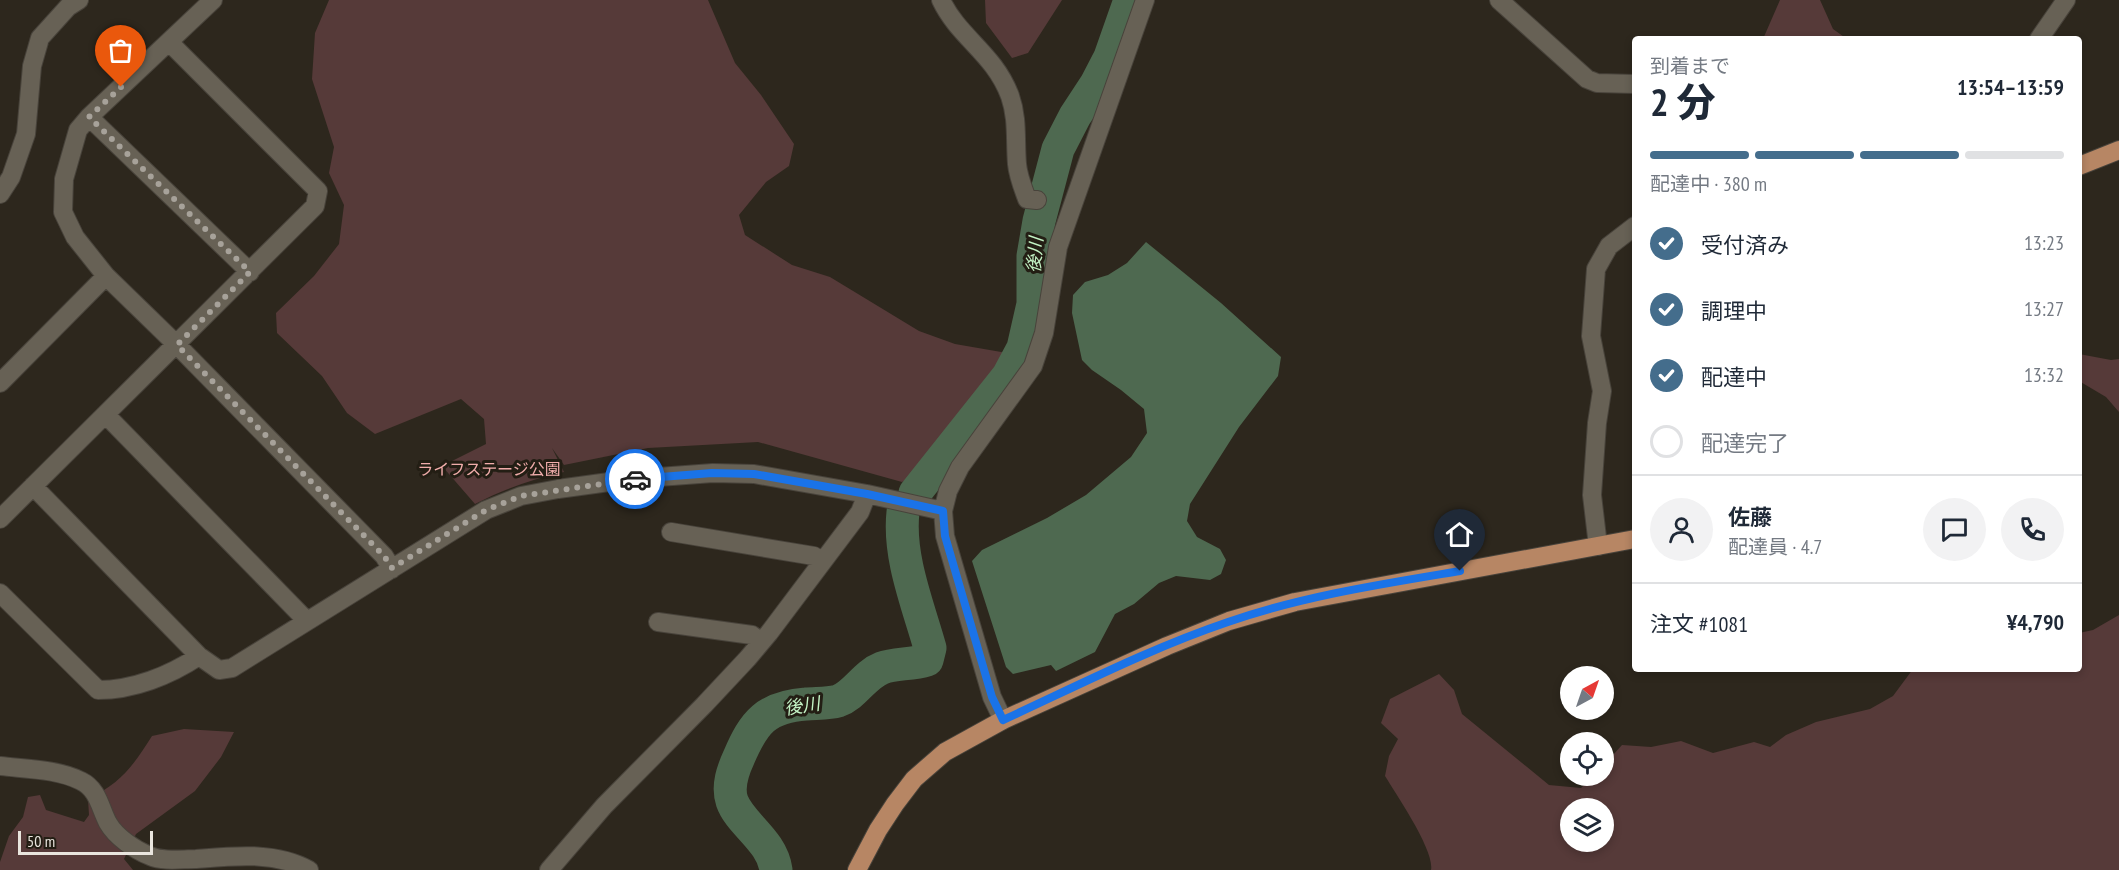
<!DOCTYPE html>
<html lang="ja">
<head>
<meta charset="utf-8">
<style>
  body { margin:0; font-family:"PT Sans Narrow","Noto Sans JP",sans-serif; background:#f2f2f3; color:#1f2937; height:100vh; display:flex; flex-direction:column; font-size:22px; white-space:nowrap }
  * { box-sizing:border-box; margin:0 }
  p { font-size:20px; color:#747a83 }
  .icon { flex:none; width:33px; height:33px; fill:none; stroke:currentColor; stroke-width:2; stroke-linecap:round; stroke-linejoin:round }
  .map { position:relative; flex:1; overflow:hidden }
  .sheet { position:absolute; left:1632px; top:36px; width:450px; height:636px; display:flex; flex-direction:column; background:#fff; border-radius:6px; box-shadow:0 3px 9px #0003 }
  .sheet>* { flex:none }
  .needle { width:39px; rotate:40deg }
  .tools { position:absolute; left:1560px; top:666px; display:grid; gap:12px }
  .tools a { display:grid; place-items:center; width:54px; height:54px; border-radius:50%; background:#fff; box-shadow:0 3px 9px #0003; font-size:30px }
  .scale { position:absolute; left:18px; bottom:15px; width:135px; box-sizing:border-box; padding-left:6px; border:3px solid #e9e5de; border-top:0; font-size:16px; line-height:21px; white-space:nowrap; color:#e9e5de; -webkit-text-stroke:4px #231e14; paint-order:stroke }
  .pin { position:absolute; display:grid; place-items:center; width:51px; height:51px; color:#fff; margin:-62px -26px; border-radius:50% 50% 50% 0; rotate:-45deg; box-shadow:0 0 6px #0007 }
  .pin .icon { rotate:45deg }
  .courier { position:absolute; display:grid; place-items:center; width:60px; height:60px; margin:-30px; border:4px solid #1a73e8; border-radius:50%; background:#fff; color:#222; box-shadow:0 2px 8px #0007 }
  .head em { font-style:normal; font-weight:800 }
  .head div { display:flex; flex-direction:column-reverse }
  .head { display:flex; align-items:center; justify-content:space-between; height:102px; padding:0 18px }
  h1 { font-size:39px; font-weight:800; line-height:45px }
  .bar { display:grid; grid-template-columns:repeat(4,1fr); gap:9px 6px; align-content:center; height:72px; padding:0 18px }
  .bar i { height:8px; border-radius:4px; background:#e0e1e3 }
  .bar .active { background:#446d8c }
  .bar p { grid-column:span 4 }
  .line { display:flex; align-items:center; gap:15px; padding:0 18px; border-top:2px solid #e0e1e3 }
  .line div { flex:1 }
  .round { display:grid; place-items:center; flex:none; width:63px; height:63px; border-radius:32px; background:#f2f2f3 }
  ol { padding:0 18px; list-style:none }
  li { display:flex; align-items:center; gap:18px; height:66px }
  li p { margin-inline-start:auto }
  li .icon { padding:6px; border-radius:50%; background:#446d8c; color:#fff; stroke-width:4 }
  li:last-child { color:#747a83 }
  li i { width:33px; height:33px; border:3px solid #e0e1e3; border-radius:50% }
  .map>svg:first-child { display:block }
  .green { fill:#563a39; fill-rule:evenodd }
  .water { fill:#4e6950 }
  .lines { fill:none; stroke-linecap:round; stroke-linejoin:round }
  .river { stroke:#4e6950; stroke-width:33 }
  .minor-casing { stroke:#48433b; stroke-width:20 }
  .major-casing { stroke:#48433b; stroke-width:20 }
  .minor { stroke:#676155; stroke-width:18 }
  .major { stroke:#b78664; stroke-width:18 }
  .done { stroke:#a7a29a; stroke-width:6; stroke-dasharray:0 10.8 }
  .route { stroke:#1a73e8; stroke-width:8 }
  .labels { text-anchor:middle; stroke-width:6; stroke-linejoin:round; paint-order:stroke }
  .park-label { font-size:16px; fill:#f1adab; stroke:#231e14 }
  .water-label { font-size:18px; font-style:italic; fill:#c3f3c5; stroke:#231e14 }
</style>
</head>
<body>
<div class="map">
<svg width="2119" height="870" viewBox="0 0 2119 870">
  <rect width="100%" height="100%" fill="#2d271d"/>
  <path class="green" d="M 329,0 L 708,0 L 735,63 L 761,95 L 794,144 L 789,166 L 766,182 L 739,215 L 745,235 L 792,265 L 830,277 L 919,331 L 955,344 L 1007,353 L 1005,372 L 974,412 L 922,472 L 902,482 L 758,442 L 648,448 L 564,465 L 552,448 L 564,472 C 532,479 504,489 475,504 L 442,466 L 486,444 L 484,419 L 461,399 L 375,434 L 347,413 L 322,376 L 277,333 L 276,313 L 314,276 L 339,244 L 344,205 L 329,173 L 334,147 L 312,79 L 315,33 Z
    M 985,0 L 1062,0 L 1028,53 L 1012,58 L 986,23 Z
    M 1780,0 L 1820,0 L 1833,29 L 1847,39 L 1763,39 Z
    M 2079,354 L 2111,360 L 2119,359 L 2119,412 L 2106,397 L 2079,381 Z
    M 2119,615 L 2119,870 L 1431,870 C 1435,851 1396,794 1385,776 L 1389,756 L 1398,739 L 1381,723 L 1390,699 L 1439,674 L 1454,690 L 1462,714 L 1549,785 L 1581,788 L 1593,776 L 1604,776 L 1604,765 L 1622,745 L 1651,747 L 1681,741 L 1713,753 L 1754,742 L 1770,747 L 1786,735 L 1816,722 L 1870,709 L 1893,696 L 1913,669 L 2079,669 L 2079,633 L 2093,630 ZM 1604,808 L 1604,842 L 1570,842 L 1570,808 Z
    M 184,729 L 234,732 L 221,757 L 195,791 L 136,834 L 124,859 L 133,870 L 0,870 L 0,862 L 9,836 L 23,817 L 28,797 L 40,795 L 46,810 L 84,822 L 89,815 L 88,799 C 121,783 133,766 152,736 Z"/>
  <path class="water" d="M 1146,242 L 1221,303 L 1281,357 L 1278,376 L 1239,427 L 1190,504 L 1187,521 L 1197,537 L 1220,549 L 1226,560 L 1221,574 L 1210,580 L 1176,576 L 1159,583 L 1134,604 L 1115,614 L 1095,652 L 1056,671 L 1051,665 L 1013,674 L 1006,667 L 972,561 L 982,550 L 1047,518 L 1086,495 L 1131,457 L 1147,433 L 1144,409 L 1121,390 L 1092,370 L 1082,360 L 1072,313 L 1073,295 L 1085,282 L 1108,275 L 1127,263 Z"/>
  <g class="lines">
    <path class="river" d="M 915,493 L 1008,376 L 1023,348 L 1033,304 L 1033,256 L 1039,221 L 1058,149 L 1075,116 L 1096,84 L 1110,57 L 1130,0
      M 776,870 C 772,840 740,824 732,801 C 727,786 733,770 739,757 C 754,722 766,707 806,704 C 815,703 828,704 838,701 C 855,695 864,675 882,668 C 895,663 911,665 927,660 L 930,648 C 918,605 898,557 903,512"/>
    <g class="minor-casing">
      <path id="minor" d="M 213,0 L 89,117 L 78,130 L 64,179 L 63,212 L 75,237 L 106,276 L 177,345 L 384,556 L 392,569
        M 941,0 C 959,38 994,53 1010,96 C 1018,119 1015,140 1017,164 C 1018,176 1023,188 1027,199 L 1037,200
        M 1499,0 L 1587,79 L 1597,83 L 1635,84
        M 2039,39 L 2066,0
        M 89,117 L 250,272
        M 0,194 L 11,177 L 26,134 L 32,66 L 40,38 L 68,7 L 79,0
        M 0,383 L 106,276
        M 106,415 L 307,621
        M 33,486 L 199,656 L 219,670 L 232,668 L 486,510 L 521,496 L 558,489 L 631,479 L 713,473 L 754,474 L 867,494 L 943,511
        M 0,519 L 315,206 L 318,191 L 169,42
        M 671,532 L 814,556 L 822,562
        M 1598,546 L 1592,495 L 1597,423 L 1602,391 L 1591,336 L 1596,269 L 1609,246 L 1635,226
        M 0,593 L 98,690 C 133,690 169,676 199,656
        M 658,622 L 752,635 L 761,642
        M 1003,720 L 992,697 L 945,536 L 943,511 L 948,491 L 960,467 L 1033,366 L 1044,333 L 1058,247 L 1145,0
        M 0,766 C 26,769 58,769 81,781 C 98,789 100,808 108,823 C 116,837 135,850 150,856 C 164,862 181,859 196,859 C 233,856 275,851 309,870
        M 549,870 L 604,806 L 704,705 L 748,658 L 769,633 L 860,512 L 867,494"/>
    </g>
    <g class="major-casing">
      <path id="major" d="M 2079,166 L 2119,150
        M 857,870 L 878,830 L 895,804 L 914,779 L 945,752 L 1003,720 L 1167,646 L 1229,621 L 1295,602 L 1635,539"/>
    </g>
    <use href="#minor" class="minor"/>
    <use href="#major" class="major"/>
  </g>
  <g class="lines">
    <path class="done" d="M 121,87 L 89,117 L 250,272 L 177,345 L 384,556 L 392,568 L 486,510 L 521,496 L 635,479"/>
    <path class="route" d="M 635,479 L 712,473 L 754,474 L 867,494 L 943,511 L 945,536 L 992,697 L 1003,720 C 1077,686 1151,648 1228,622 C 1303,596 1382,584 1460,571"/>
  </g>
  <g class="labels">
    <g class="park-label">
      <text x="489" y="475">ライフステージ公園</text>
    </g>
    <g class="water-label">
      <text transform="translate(1035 255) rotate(-85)" y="6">後川</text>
      <text transform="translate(802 706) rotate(-9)" y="6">後川</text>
    </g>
  </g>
</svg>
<div class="tools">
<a><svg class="needle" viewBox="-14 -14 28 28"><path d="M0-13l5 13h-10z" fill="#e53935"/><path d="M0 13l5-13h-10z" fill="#747a83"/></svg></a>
<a><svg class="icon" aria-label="locate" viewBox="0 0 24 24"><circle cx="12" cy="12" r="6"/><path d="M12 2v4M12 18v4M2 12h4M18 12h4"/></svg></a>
<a><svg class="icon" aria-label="layers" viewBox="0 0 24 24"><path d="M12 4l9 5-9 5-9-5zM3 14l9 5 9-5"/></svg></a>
</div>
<div class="scale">50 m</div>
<div class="pin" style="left:121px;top:87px;background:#ea580c"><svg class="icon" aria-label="bag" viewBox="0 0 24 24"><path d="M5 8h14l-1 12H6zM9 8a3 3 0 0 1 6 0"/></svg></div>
<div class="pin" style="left:1460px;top:571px;background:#1f2937"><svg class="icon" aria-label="home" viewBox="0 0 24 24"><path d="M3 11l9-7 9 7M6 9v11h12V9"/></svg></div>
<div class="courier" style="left:635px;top:479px"><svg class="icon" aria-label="car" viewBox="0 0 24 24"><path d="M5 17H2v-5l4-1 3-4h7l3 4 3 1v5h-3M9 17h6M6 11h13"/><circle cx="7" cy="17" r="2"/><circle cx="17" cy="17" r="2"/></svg></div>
<section class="sheet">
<div class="head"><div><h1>2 分</h1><p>到着まで</p></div><em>13:54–13:59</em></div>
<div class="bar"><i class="active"></i><i class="active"></i><i class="active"></i><i></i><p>配達中 · 380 m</p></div>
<ol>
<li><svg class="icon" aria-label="check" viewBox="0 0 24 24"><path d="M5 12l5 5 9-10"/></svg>受付済み<p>13:23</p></li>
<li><svg class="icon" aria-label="check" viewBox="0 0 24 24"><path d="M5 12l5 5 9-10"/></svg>調理中<p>13:27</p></li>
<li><svg class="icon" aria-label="check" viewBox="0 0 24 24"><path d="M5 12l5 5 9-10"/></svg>配達中<p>13:32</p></li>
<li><i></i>配達完了</li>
</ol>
<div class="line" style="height:108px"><a class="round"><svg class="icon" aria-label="person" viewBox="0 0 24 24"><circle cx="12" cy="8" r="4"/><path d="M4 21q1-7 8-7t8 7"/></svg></a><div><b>佐藤</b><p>配達員 · 4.7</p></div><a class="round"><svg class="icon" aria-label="chat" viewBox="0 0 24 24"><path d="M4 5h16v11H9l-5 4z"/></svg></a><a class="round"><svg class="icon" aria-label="phone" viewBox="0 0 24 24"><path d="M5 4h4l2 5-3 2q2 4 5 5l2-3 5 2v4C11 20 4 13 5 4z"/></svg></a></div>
<div class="line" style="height:78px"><div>注文 #1081</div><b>¥4,790</b></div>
</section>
</div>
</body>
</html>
